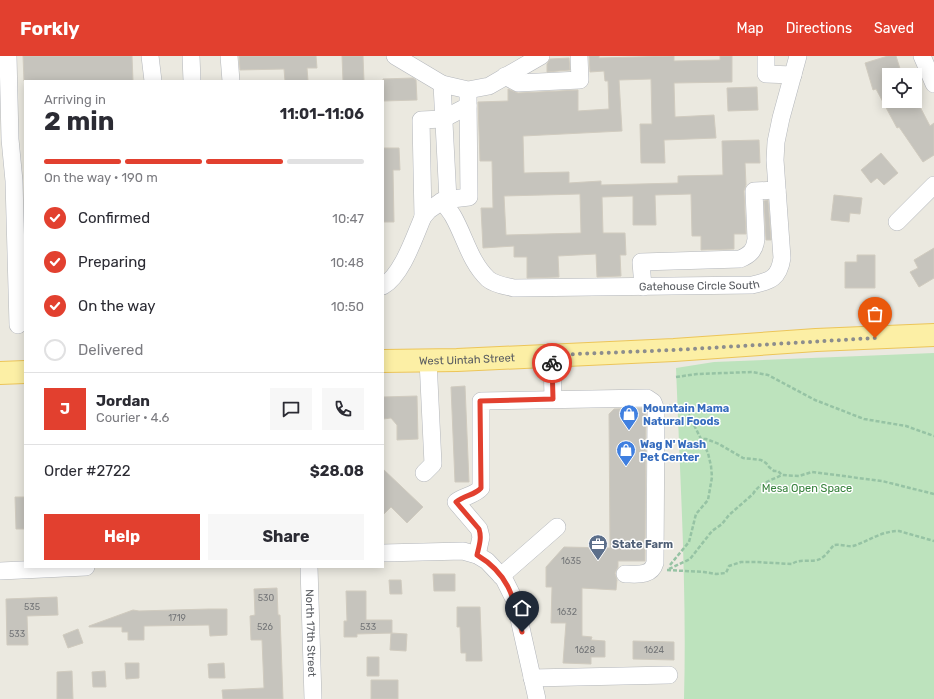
<!DOCTYPE html>
<html lang="en">
<head>
<meta charset="utf-8">
<style>
  body { margin:0; font-family:Rubik,sans-serif; background:#f7f7f7; color:#2b2b33; height:100vh; display:flex; flex-direction:column; font-size:15px; white-space:nowrap }
  * { box-sizing:border-box; margin:0 }
  p { font-size:13px; color:#7c7c81 }
  .icon { flex:none; width:22px; height:22px; fill:none; stroke:currentColor; stroke-width:2; stroke-linecap:round; stroke-linejoin:round }
  .map { position:relative; flex:1; overflow:hidden }
  .drawer { position:absolute; left:24px; top:24px; width:360px; height:488px; display:flex; flex-direction:column; background:#fff; border-radius:0px; box-shadow:0 2px 10px #0003 }
  .drawer>* { flex:none }
  .fabs { position:absolute; left:882px; top:12px; display:grid; gap:8px }
  .fabs a { display:grid; place-items:center; width:40px; height:40px; border-radius:0px; background:#fff; box-shadow:0 2px 10px #0003; font-size:20px }
  .pin { position:absolute; display:grid; place-items:center; width:34px; height:34px; color:#fff; margin:-41px -17px; border-radius:50% 50% 50% 0; rotate:-45deg; box-shadow:0 0 4px #0007 }
  .pin .icon { rotate:45deg }
  .courier { position:absolute; display:grid; place-items:center; width:40px; height:40px; margin:-20px; border:3px solid #e2402f; border-radius:50%; background:#fff; color:#222; box-shadow:0 1px 5px #0007 }
  .summary em { font-style:normal; font-weight:700 }
  .summary div { display:flex; flex-direction:column-reverse }
  .summary { display:flex; align-items:center; justify-content:space-between; height:68px; padding:0 20px }
  h1 { font-size:26px; font-weight:700; line-height:30px }
  .bar { display:grid; grid-template-columns:repeat(4,1fr); gap:6px 4px; align-content:center; height:48px; padding:0 20px }
  .bar i { height:5px; border-radius:3px; background:#e1e1e2 }
  .bar .current { background:#e2402f }
  .bar p { grid-column:span 4 }
  .line { display:flex; align-items:center; gap:10px; padding:0 20px; border-top:1px solid #e1e1e2 }
  .line div { flex:1 }
  .round { display:grid; place-items:center; flex:none; width:42px; height:42px; border-radius:0px; background:#f7f7f7 }
  ol { padding:0 20px; list-style:none }
  li { display:flex; align-items:center; gap:12px; height:44px }
  li p { margin-inline-start:auto }
  li .icon { padding:4px; border-radius:50%; background:#e2402f; color:#fff; stroke-width:4 }
  li:last-child { color:#7c7c81 }
  li i { width:22px; height:22px; border:2px solid #e1e1e2; border-radius:50% }
  .action { display:flex; gap:8px; margin-top:auto; padding:8px 20px }
  .action a { flex:1; height:46px; border-radius:0px; background:#e2402f; color:#fff; font-size:16px; font-weight:700; line-height:46px; text-align:center }
  .action a+a { background:#f7f7f7; color:#2b2b33 }
  header { display:flex; align-items:center; gap:24px; box-sizing:border-box; height:56px; padding:0 20px; background:#e2402f; color:#fff }
  header strong { font-size:19px }
  nav { display:flex; gap:22px; margin-inline-start:auto; font-size:14px }
  .map>svg:first-child { display:block }
  .green { fill:#bde3bd }
  .building { fill:#c6c4bd; stroke:#d0cbbf; fill-rule:evenodd }
  .lines { fill:none; stroke-linecap:round; stroke-linejoin:round }
  .minor-casing { stroke:#b3b6bb; stroke-width:18 }
  .major-casing { stroke:#ecc559; stroke-width:24 }
  .path { stroke:#96c3a4; stroke-width:2.5; stroke-dasharray:4 2; stroke-linecap:butt }
  .minor { stroke:#fff; stroke-width:17 }
  .major { stroke:#fcefa5; stroke-width:22 }
  .done { stroke:#8c8d8d; stroke-width:4; stroke-dasharray:0 7.2 }
  .route { stroke:#e2402f; stroke-width:5 }
  .labels { text-anchor:middle; stroke-width:3; stroke-linejoin:round; paint-order:stroke }
  .number-label { font-size:9px; fill:#747678 }
  .street-label { font-size:11px; fill:#595c61; stroke:#fff }
  .shop-label { font-size:11px; font-weight:bold; fill:#366cbe; stroke:#fff; text-anchor:start }
  .park-label { font-size:11px; fill:#37823c; stroke:#fff }
  .service-label { font-size:11px; font-weight:bold; fill:#4e5e75; stroke:#fff; text-anchor:start }
</style>
</head>
<body>
<header>
<strong>Forkly</strong>
<nav><a>Map</a><a>Directions</a><a>Saved</a></nav>
</header>
<div class="map">
<svg width="934" height="643" viewBox="0 0 934 643">
  <rect width="100%" height="100%" fill="#ebe9e0"/>
  <path class="green" d="M 934,297 L 934,643 L 684,643 C 687,533 680,422 676,312 L 714,306 Z"/>
  <path class="building" d="M 23,0 L 132,0 L 133,25 L 24,25 Z
    M 239,0 L 316,0 L 317,12 L 307,12 L 308,25 L 285,25 L 284,13 L 240,14 Z
    M 342,0 L 363,0 L 364,25 L 343,25 Z
    M 589,0 L 599,0 L 599,2 L 674,0 L 674,5 L 720,4 L 720,0 L 732,0 L 732,26 L 674,27 L 675,61 L 714,59 L 716,82 L 664,84 L 665,107 L 641,107 L 640,68 L 652,68 L 651,23 L 619,24 L 622,75 L 523,80 L 524,117 L 569,116 L 569,127 L 601,125 L 601,129 L 678,127 L 678,120 L 723,119 L 722,85 L 759,84 L 760,107 L 745,107 L 746,129 L 744,135 L 746,178 L 734,178 L 734,193 L 701,194 L 701,180 L 692,180 L 691,138 L 655,139 L 656,169 L 633,169 L 633,140 L 602,141 L 603,177 L 625,177 L 626,199 L 620,199 L 621,220 L 597,221 L 596,198 L 558,200 L 559,221 L 527,222 L 527,201 L 514,201 L 514,190 L 483,192 L 481,152 L 493,152 L 492,105 L 480,105 L 478,46 L 508,45 L 508,33 L 518,37 L 578,34 L 578,55 L 609,53 L 608,25 L 605,25 L 604,15 L 590,16 ZM 580,138 L 581,177 L 506,179 L 504,140 Z
    M 888,0 L 896,0 L 902,19 L 889,19 L 889,45 L 917,45 L 930,70 L 934,67 L 934,99 L 923,106 L 899,71 L 897,72 L 876,33 L 873,34 L 865,7 Z
    M 569,2 L 570,14 L 547,16 L 547,8 L 550,3 Z
    M 413,22 L 416,24 L 417,44 L 383,45 L 383,23 Z
    M 757,31 L 758,54 L 728,55 L 727,32 Z
    M 383,92 L 399,92 L 400,114 L 393,114 L 394,166 L 383,166 Z
    M 881,97 L 898,117 L 884,129 L 877,122 L 871,127 L 861,114 Z
    M 834,139 L 862,142 L 860,158 L 850,157 L 849,166 L 831,164 Z
    M 768,144 L 771,184 L 766,184 L 764,145 Z
    M 934,192 L 934,222 L 919,231 L 910,216 L 918,212 L 914,204 Z
    M 857,199 L 875,199 L 875,232 L 845,232 L 845,206 L 857,206 Z
    M 465,330 L 469,426 L 455,426 L 451,331 Z
    M 417,340 L 418,383 L 397,384 L 397,369 L 391,362 L 383,363 L 383,341 Z
    M 644,352 L 646,356 L 645,505 L 618,505 L 618,511 L 615,517 L 617,524 L 616,534 L 582,532 L 582,580 L 592,581 L 591,584 L 605,585 L 605,601 L 591,601 L 591,608 L 563,607 L 566,567 L 551,567 L 552,531 L 546,531 L 546,511 L 564,491 L 610,492 L 609,358 L 614,353 Z
    M 383,413 L 423,451 L 407,467 L 391,451 L 383,459 Z
    M 15,441 L 25,441 L 25,473 L 16,473 Z
    M 433,518 L 455,518 L 455,535 L 434,535 Z
    M 389,524 L 401,524 L 402,538 L 390,538 Z
    M 277,532 L 278,559 L 280,559 L 283,643 L 223,643 L 222,634 L 264,632 L 262,584 L 251,584 L 250,560 L 255,559 L 254,533 Z
    M 346,535 L 366,535 L 366,564 L 392,564 L 392,577 L 357,578 L 357,581 L 344,581 L 344,565 L 347,565 Z
    M 57,541 L 58,559 L 27,560 L 28,589 L 7,589 L 6,543 Z
    M 457,551 L 480,551 L 482,605 L 466,605 L 466,597 L 461,597 L 460,571 L 457,571 Z
    M 209,553 L 227,553 L 227,579 L 210,580 L 209,569 L 144,570 L 144,584 L 128,584 L 128,576 L 122,576 L 122,571 L 89,571 L 89,570 L 133,554 L 139,555 Z
    M 78,573 L 83,587 L 68,592 L 63,579 Z
    M 391,577 L 407,578 L 406,595 L 390,594 Z
    M 633,585 L 674,586 L 674,604 L 633,603 Z
    M 367,601 L 379,601 L 379,620 L 367,620 Z
    M 125,607 L 139,607 L 139,622 L 126,623 Z
    M 224,607 L 225,622 L 209,622 L 208,608 Z
    M 72,615 L 73,643 L 57,643 L 57,616 Z
    M 105,615 L 106,631 L 93,631 L 92,616 Z
    M 371,624 L 398,624 L 398,643 L 371,643 Z"/>
  <g class="lines">
    <g class="minor-casing">
      <g id="minor">
        <path d="M 8,0 L 10,83 L 14,125 L 18,269"/>
        <path d="M 150,0 L 153,25"/>
        <path d="M 191,0 L 192,25"/>
        <path d="M 229,0 L 231,25"/>
        <path d="M 395,0 L 442,28 L 468,34 L 489,30 L 541,0"/>
        <path d="M 766,0 L 766,18 L 793,19"/>
        <path d="M 922,0 L 934,28"/>
        <path d="M 505,20 L 518,27 L 580,24 L 579,0"/>
        <path d="M 442,28 L 448,144"/>
        <path d="M 442,145 L 452,143 L 469,141 L 468,40"/>
        <path d="M 423,161 L 421,64 L 443,63 L 468,50"/>
        <path d="M 897,166 L 934,129"/>
        <path id="s1" d="M 383,230 C 402,219 414,182 423,161 L 429,154 L 442,145 C 446,150 450,155 453,160 C 465,181 470,206 488,223 C 495,229 506,230 514,232 L 752,229 C 771,225 779,222 782,202 L 775,104 L 776,86 L 781,62 L 798,0"/>
        <path d="M 643,231 L 641,206 L 740,203 C 750,199 755,194 756,183 L 754,135 L 777,134"/>
        <path d="M 552,299 L 553,343"/>
        <path d="M 424,417 L 433,408 L 428,304"/>
        <path d="M 383,497 L 463,495 L 477,499 L 487,505 L 504,523 L 515,545 L 537,643"/>
        <path d="M 477,499 L 481,481 L 479,473 L 456,446 C 464,440 475,439 481,432 L 481,345 L 647,342 L 653,346 L 656,354 L 655,507 C 651,521 636,518 625,518"/>
        <path id="s2" d="M 309,511 L 313,643"/>
        <path d="M 0,515 L 86,511"/>
        <path d="M 501,520 L 557,471"/>
        <path d="M 532,622 L 669,619"/>
      </g>
    </g>
    <g class="major-casing">
      <g id="major">
        <path id="s3" d="M 383,305 L 457,304 L 674,294 L 816,284 L 934,279"/>
        <path d="M 0,317 L 25,316"/>
      </g>
    </g>
    <path class="path" d="M 676,321 L 697,318 L 752,316 L 768,319 L 815,344 L 864,363 L 906,370 L 934,380
      M 669,349 L 677,353 L 686,353 L 701,383 L 706,383 L 719,388 L 743,402 L 761,404 L 766,407 L 769,411 L 774,415 L 778,415 L 782,419 L 799,420 L 812,416 L 882,425 L 934,438
      M 670,509 L 689,486 L 696,458 L 708,444 L 712,421 L 711,410 L 708,397 L 701,383
      M 669,513 L 690,503 L 712,475 L 722,468 L 729,459 L 753,438 C 759,427 772,424 782,419
      M 667,514 L 704,516 L 716,518 L 726,517 L 729,510 L 741,506 L 756,506 L 792,508 C 800,502 812,507 820,503 C 826,500 830,493 834,489 C 841,488 848,491 853,490 C 869,485 881,475 899,475 L 934,485"/>
    <use href="#minor" class="minor"/>
    <use href="#major" class="major"/>
  </g>
  <g class="lines">
    <path class="done" d="M 552,307 L 552,299 L 674,294 L 875,282"/>
    <path class="route" d="M 522,576 C 514,542 509,518 477,499 C 479,490 482,482 479,473 L 456,446 C 465,439 475,439 481,432 L 480,345 L 553,343 L 552,307"/>
  </g>
  <defs>
    <g id="shop-pin" transform="scale(1)"><path d="M0 17L-7.5 6A9.5 9.5 0 1 1 7.5 6Z" fill="#3f7fe0" stroke="#fff"/><path d="M-5-2.5h2.3a2.7 3.5 0 0 1 5.4 0H5L5.5 6h-11ZM-1.5-2.5h3a1.5 2.3 0 0 0-3 0Z" fill="#fff"/></g>
    <g id="office-pin" transform="scale(1)"><path d="M0 17L-7.5 6A9.5 9.5 0 1 1 7.5 6Z" fill="#5c6f8a" stroke="#fff"/><path d="M-6-3h4V-5.5h4V-3h4V5H-6ZM-1-4.5V-3h2v-1.5ZM-6 0V1H6V0Z" fill="#fff"/></g>
  </defs>
  <g fill-rule="evenodd">
    <use href="#shop-pin" x="629" y="358"/>
    <use href="#shop-pin" x="626" y="394"/>
    <use href="#office-pin" x="598" y="488"/>
  </g>
  <g class="labels">
    <g class="number-label">
      <text x="571" y="508">1635</text>
      <text x="266" y="545">530</text>
      <text x="32" y="554">535</text>
      <text x="567" y="559">1632</text>
      <text x="177" y="565">1719</text>
      <text x="265" y="574">526</text>
      <text x="368" y="574">533</text>
      <text x="17" y="581">533</text>
      <text x="585" y="597">1628</text>
      <text x="654" y="597">1624</text>
    </g>
    <g class="street-label">
      <text dy="4" stroke="none"><textPath href="#s1" startOffset="410">Gatehouse Circle South</textPath></text>
      <text dy="4" stroke="none"><textPath href="#s3" startOffset="84">West Uintah Street</textPath></text>
      <text dy="4" stroke="none"><textPath href="#s2" startOffset="66">North 17th Street</textPath></text>
    </g>
    <g class="shop-label">
      <text x="643" y="356">Mountain Mama<tspan x="643" dy="13">Natural Foods</tspan></text>
      <text x="640" y="392">Wag N' Wash<tspan x="640" dy="13">Pet Center</tspan></text>
    </g>
    <g class="park-label">
      <text x="807" y="436">Mesa Open Space</text>
    </g>
    <g class="service-label">
      <text x="612" y="492">State Farm</text>
    </g>
  </g>
</svg>
<div class="fabs">
<a><svg class="icon" aria-label="locate" viewBox="0 0 24 24"><circle cx="12" cy="12" r="6"/><path d="M12 2v4M12 18v4M2 12h4M18 12h4"/></svg></a>
</div>
<div class="pin" style="left:875px;top:282px;background:#ea580c"><svg class="icon" aria-label="bag" viewBox="0 0 24 24"><path d="M5 8h14l-1 12H6zM9 8a3 3 0 0 1 6 0"/></svg></div>
<div class="pin" style="left:522px;top:576px;background:#1f2937"><svg class="icon" aria-label="home" viewBox="0 0 24 24"><path d="M3 11l9-7 9 7M6 9v11h12V9"/></svg></div>
<div class="courier" style="left:552px;top:307px"><svg class="icon" aria-label="bike" viewBox="0 0 24 24"><circle cx="6" cy="16" r="4"/><circle cx="18" cy="16" r="4"/><path d="M6 16l4-8h5l3 8M10 8l3 8H6M13 5h3"/></svg></div>
<section class="drawer">
<div class="summary"><div><h1>2 min</h1><p>Arriving in</p></div><em>11:01–11:06</em></div>
<div class="bar"><i class="current"></i><i class="current"></i><i class="current"></i><i></i><p>On the way · 190 m</p></div>
<ol>
<li><svg class="icon" aria-label="check" viewBox="0 0 24 24"><path d="M5 12l5 5 9-10"/></svg>Confirmed<p>10:47</p></li>
<li><svg class="icon" aria-label="check" viewBox="0 0 24 24"><path d="M5 12l5 5 9-10"/></svg>Preparing<p>10:48</p></li>
<li><svg class="icon" aria-label="check" viewBox="0 0 24 24"><path d="M5 12l5 5 9-10"/></svg>On the way<p>10:50</p></li>
<li><i></i>Delivered</li>
</ol>
<div class="line" style="height:72px"><b class="round" style="background:#e2402f;color:#fff">J</b><div><b>Jordan</b><p>Courier · 4.6</p></div><a class="round"><svg class="icon" aria-label="chat" viewBox="0 0 24 24"><path d="M4 5h16v11H9l-5 4z"/></svg></a><a class="round"><svg class="icon" aria-label="phone" viewBox="0 0 24 24"><path d="M5 4h4l2 5-3 2q2 4 5 5l2-3 5 2v4C11 20 4 13 5 4z"/></svg></a></div>
<div class="line" style="height:52px"><div>Order #2722</div><b>$28.08</b></div>
<div class="action"><a>Help</a><a>Share</a></div>
</section>
</div>
</body>
</html>
